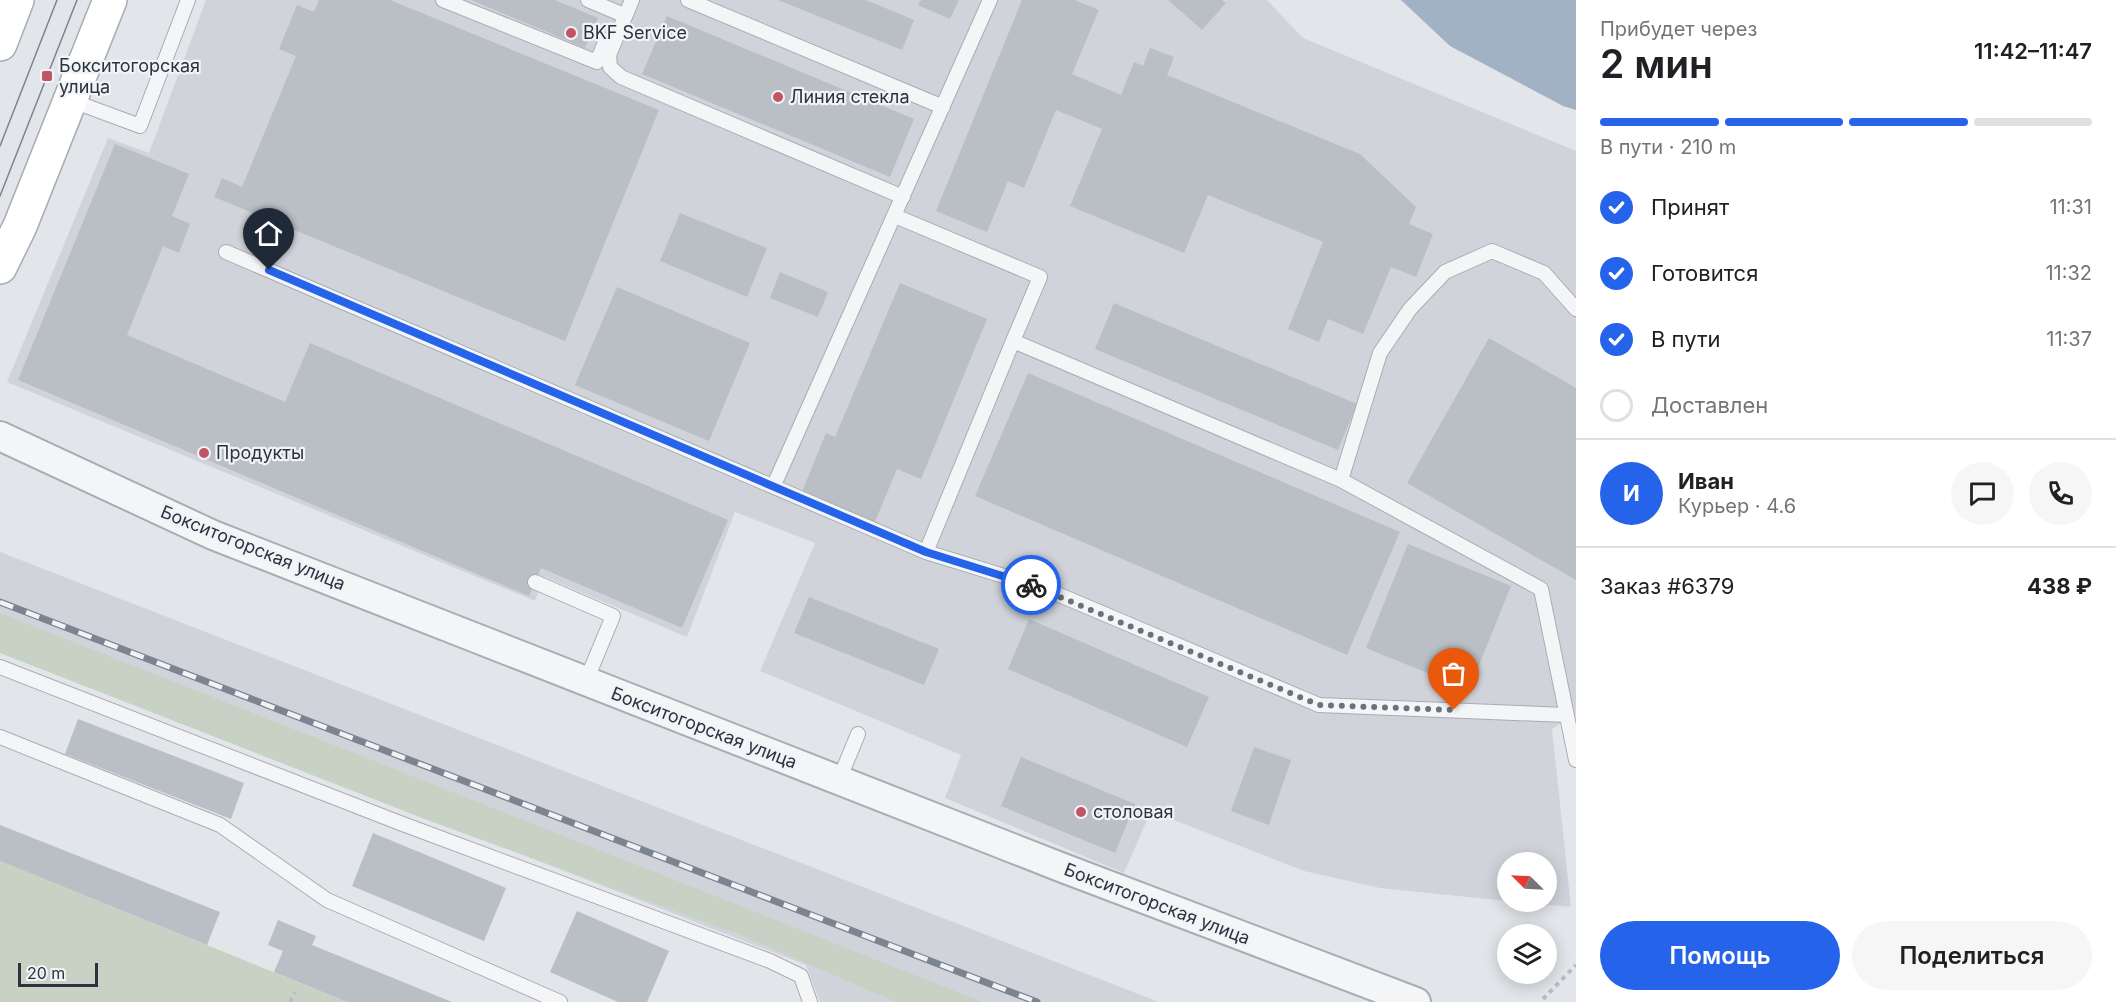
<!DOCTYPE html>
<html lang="ru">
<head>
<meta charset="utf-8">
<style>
  body { margin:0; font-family:Inter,sans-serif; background:#f6f6f6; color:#202124; height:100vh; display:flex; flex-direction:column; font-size:22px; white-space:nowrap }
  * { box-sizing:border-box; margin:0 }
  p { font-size:20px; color:#757577 }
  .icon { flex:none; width:33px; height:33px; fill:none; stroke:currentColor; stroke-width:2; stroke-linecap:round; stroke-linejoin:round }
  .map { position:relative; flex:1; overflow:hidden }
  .side { display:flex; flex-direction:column; background:#fff; width:540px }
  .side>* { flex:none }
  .needle { width:39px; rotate:294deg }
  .tools { position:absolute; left:1497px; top:852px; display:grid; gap:12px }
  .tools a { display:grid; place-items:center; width:60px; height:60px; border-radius:50%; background:#fff; box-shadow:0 3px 15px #0003; font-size:30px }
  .scale { position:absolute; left:18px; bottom:15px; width:80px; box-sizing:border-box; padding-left:6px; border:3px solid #2c333f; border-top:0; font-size:16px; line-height:21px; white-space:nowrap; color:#2c333f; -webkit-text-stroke:4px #f1f3f6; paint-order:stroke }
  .pin { position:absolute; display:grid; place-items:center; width:51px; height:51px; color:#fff; margin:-62px -26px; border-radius:50% 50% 50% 0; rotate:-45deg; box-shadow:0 0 6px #0007 }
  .pin .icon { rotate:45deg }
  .courier { position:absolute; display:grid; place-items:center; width:60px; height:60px; margin:-30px; border:4px solid #2563eb; border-radius:50%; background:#fff; color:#222; box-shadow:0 2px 8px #0007 }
  .summary em { font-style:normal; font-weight:600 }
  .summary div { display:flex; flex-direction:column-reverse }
  .summary { display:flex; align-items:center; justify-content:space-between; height:102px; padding:0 24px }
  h1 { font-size:39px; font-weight:600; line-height:45px }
  .bar { display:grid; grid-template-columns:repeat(4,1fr); gap:9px 6px; align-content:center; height:72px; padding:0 24px }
  .bar i { height:8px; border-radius:4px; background:#e0e0e0 }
  .bar .current { background:#2563eb }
  .bar p { grid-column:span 4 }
  .line { display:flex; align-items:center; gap:15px; padding:0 24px; border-top:2px solid #e0e0e0 }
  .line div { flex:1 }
  .round { display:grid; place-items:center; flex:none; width:63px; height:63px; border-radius:32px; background:#f6f6f6 }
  ol { padding:0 24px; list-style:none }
  li { display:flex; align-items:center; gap:18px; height:66px }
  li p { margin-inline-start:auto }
  li .icon { padding:6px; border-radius:50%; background:#2563eb; color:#fff; stroke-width:4 }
  li:last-child { color:#757577 }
  li i { width:33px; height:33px; border:3px solid #e0e0e0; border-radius:50% }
  .action { display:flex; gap:12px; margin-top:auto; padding:12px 24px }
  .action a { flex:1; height:69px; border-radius:36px; background:#2563eb; color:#fff; font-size:24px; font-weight:600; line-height:69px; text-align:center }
  .action a+a { background:#f6f6f6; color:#202124 }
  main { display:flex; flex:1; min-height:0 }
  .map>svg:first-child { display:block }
  .built { fill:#d0d4da }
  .green { fill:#c7d2c4 }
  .water { fill:#a1b2c5 }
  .building { fill:#babec5 }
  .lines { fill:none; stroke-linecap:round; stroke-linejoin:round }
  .lane-casing { stroke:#a8acb3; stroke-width:16 }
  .street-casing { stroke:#a8acb3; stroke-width:32 }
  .secondary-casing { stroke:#a8acb3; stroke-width:36 }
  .path { stroke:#b8bbc0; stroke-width:4; stroke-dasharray:4.5 4.5; stroke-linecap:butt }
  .lane { stroke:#f4f5f7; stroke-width:14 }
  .street { stroke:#f4f5f7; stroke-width:28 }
  .secondary { stroke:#fff; stroke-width:33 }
  .tram { stroke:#7d8491; stroke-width:1.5 }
  .rail-casing { stroke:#7d8491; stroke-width:7 }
  .rail { stroke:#f1f3f6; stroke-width:4.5; stroke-dasharray:14; stroke-linecap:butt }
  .done { stroke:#6c717a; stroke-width:6; stroke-dasharray:0 10.8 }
  .route { stroke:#2563eb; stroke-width:8 }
  .poi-dot { fill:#c05564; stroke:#f1f3f6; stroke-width:2 }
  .labels { text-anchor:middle; stroke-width:4.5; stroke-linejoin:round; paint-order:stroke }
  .poi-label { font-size:18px; fill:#2c333f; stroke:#f1f3f6; text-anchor:start }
  .street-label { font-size:18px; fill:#2c333f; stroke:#f1f3f6 }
</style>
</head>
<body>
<main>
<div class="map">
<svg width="1576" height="1002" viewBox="0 0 1576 1002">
  <rect width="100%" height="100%" fill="#e2e5e9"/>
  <path class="built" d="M 206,0 L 1267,0 L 1303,38 L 1576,151 L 1576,714 L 1552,729 L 1571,907 L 1515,902 L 1546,902 L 1546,862 L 1508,862 L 1507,901 L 1380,888 L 1304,871 L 1151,811 L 1124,873 L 945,798 L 961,755 L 760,671 L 815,543 L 735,512 L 687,637 L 545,577 L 535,601 L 7,382 L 108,138 L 149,153 Z
    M 0,552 L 1159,1002 L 820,1002 L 806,965 L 0,651 Z"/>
  <path class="green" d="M 0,613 L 983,1002 L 896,1002 L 743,936 L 422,818 L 0,653 Z
    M 0,861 L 347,1002 L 0,1002 Z"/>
  <path class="water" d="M 1401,0 L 1576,0 L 1576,110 L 1563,106 L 1450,46 Z"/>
  <path class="building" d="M 319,0 L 390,0 L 659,110 L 565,341 L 214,197 L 222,178 L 242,187 L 296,56 L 279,49 L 297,5 L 314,12 Z
    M 471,0 L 555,0 L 598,18 L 585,48 Z
    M 778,0 L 866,0 L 914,20 L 902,50 Z
    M 921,0 L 959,0 L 950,19 L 918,5 Z
    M 1022,0 L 1075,0 L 1099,10 L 1072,74 L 1121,95 L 1134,62 L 1143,66 L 1150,48 L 1174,57 L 1167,75 L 1360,154 L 1416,207 L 1409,224 L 1433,234 L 1416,277 L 1391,267 L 1363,334 L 1328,319 L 1319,342 L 1288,329 L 1323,242 L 1208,195 L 1184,253 L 1070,206 L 1102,129 L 1056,110 L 1024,188 L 1008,181 L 987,232 L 936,211 Z
    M 1168,0 L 1222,0 L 1226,3 L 1202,30 Z
    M 667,16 L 914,119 L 890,177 L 642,74 Z
    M 115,144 L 189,174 L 172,216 L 190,224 L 179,253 L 163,246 L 127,335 L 285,402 L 310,343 L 728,520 L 682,628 L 541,568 L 529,596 L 18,380 Z
    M 680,213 L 767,248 L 747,297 L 660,261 Z
    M 780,272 L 828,292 L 818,317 L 770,298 Z
    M 900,283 L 987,319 L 921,479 L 897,469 L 874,524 L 801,494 L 826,433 L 835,437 Z
    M 617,287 L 750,343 L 709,441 L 575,385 Z
    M 1114,303 L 1357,404 L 1338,450 L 1095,349 Z
    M 1489,338 L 1576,388 L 1576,580 L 1407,483 Z
    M 1028,373 L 1400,532 L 1347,655 L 975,496 Z
    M 1408,544 L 1511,586 L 1469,690 L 1366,648 Z
    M 809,597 L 939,649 L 924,685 L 794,633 Z
    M 1029,619 L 1209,697 L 1187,747 L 1008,669 Z
    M 78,719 L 244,783 L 231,819 L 65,754 Z
    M 1254,747 L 1291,760 L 1269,825 L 1231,811 Z
    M 1021,757 L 1135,804 L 1115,853 L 1001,806 Z
    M 0,825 L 220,912 L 207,945 L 0,861 Z
    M 373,833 L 506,888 L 484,941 L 352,886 Z
    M 577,911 L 669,951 L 647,1002 L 618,1002 L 550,972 Z
    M 278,920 L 316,936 L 312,945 L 452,1002 L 347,1002 L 274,972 L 283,951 L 268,945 Z"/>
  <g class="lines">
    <g class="lane-casing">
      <path id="lane" d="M 443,0 L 597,62 L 606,40
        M 588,0 L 619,13
        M 632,0 L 609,55 L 610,67 L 621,77 L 903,197
        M 688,0 L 943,107
        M 70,100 L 140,126 L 188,0
        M 895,216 L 1040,277 L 1013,341
        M 226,252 L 926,552 L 1043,588 L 1319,705 L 1566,715
        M 1341,480 L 1380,353 L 1410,309 L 1445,272 L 1492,251 L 1544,273 L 1576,309
        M 774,485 L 990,0
        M 926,552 L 1013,341 L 1341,480 L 1541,589 L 1576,760
        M 535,582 L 613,616 L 586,681
        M 0,667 L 400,823 L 770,961 L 801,976 L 810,1002
        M 0,737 L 220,825 L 327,900 L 560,1002
        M 839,780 L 858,734"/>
    </g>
    <g class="street-casing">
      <path id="street" d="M 0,436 L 213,535 L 1063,868 L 1416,1002"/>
    </g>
    <g class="secondary-casing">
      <path id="secondary" d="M 0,44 L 17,0
        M 0,267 L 20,226 L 110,0"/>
    </g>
    <path class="path" d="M 1543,999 L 1576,965
      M 290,1002 L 295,992"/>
    <use href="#lane" class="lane"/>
    <use href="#street" class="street"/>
    <use href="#secondary" class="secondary"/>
    <path class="tram" d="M 0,146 L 57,0
      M 0,196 L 77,0"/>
    <g class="rail-casing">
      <path id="rail" d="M 0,602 L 1037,1002"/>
    </g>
    <use href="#rail" class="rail"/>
  </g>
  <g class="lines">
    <path class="done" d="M 1031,585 L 1319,705 L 1454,710"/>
    <path class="route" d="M 269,270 L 926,552 L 1031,585"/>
  </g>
  <g class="poi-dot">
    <circle cx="571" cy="33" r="6"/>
    <rect x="41" y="70" width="12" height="12" rx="3"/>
    <circle cx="778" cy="97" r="6"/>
    <circle cx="204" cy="453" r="6"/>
    <circle cx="1081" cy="812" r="6"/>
  </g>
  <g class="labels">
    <g class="poi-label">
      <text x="583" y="39">BKF Service</text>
      <text x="59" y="72">Бокситогорская<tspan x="59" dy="21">улица</tspan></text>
      <text x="790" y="103">Линия стекла</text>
      <text x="216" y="459">Продукты</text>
      <text x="1093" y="818">столовая</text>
    </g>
    <g class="street-label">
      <text transform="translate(253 548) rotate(22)" y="6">Бокситогорская улица</text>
      <text transform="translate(704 728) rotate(21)" y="6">Бокситогорская улица</text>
      <text transform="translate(1157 904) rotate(21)" y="6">Бокситогорская улица</text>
    </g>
  </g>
</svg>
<div class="tools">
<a><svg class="needle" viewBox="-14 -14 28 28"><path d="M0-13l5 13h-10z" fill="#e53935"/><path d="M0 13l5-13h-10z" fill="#757577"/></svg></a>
<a><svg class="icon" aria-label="layers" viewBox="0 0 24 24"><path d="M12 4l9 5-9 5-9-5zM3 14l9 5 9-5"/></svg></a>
</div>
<div class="scale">20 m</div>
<div class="pin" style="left:1454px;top:710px;background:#ea580c"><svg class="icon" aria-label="bag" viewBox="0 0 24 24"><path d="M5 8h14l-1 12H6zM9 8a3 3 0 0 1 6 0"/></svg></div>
<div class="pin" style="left:269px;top:270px;background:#1f2937"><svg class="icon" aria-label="home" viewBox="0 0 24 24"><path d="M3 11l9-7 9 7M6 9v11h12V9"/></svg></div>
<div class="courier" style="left:1031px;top:585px"><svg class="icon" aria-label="bike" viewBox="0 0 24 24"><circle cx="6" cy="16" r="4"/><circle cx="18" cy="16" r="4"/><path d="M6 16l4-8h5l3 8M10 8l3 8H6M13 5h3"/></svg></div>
</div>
<section class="side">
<div class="summary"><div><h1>2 мин</h1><p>Прибудет через</p></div><em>11:42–11:47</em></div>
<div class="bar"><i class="current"></i><i class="current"></i><i class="current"></i><i></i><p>В пути · 210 m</p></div>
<ol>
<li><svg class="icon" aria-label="check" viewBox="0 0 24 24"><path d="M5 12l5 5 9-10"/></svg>Принят<p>11:31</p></li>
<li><svg class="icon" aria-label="check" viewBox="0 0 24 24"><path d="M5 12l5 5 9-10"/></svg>Готовится<p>11:32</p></li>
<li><svg class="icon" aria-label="check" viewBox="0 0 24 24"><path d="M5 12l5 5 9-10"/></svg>В пути<p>11:37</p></li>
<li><i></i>Доставлен</li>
</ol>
<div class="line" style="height:108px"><b class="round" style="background:#2563eb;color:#fff">И</b><div><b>Иван</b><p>Курьер · 4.6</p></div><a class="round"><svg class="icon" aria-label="chat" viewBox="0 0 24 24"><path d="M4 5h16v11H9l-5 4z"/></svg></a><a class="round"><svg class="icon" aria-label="phone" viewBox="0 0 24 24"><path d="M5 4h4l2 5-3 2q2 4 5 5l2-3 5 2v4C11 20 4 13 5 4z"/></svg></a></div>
<div class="line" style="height:78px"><div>Заказ #6379</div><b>438 ₽</b></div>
<div class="action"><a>Помощь</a><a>Поделиться</a></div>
</section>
</main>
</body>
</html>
